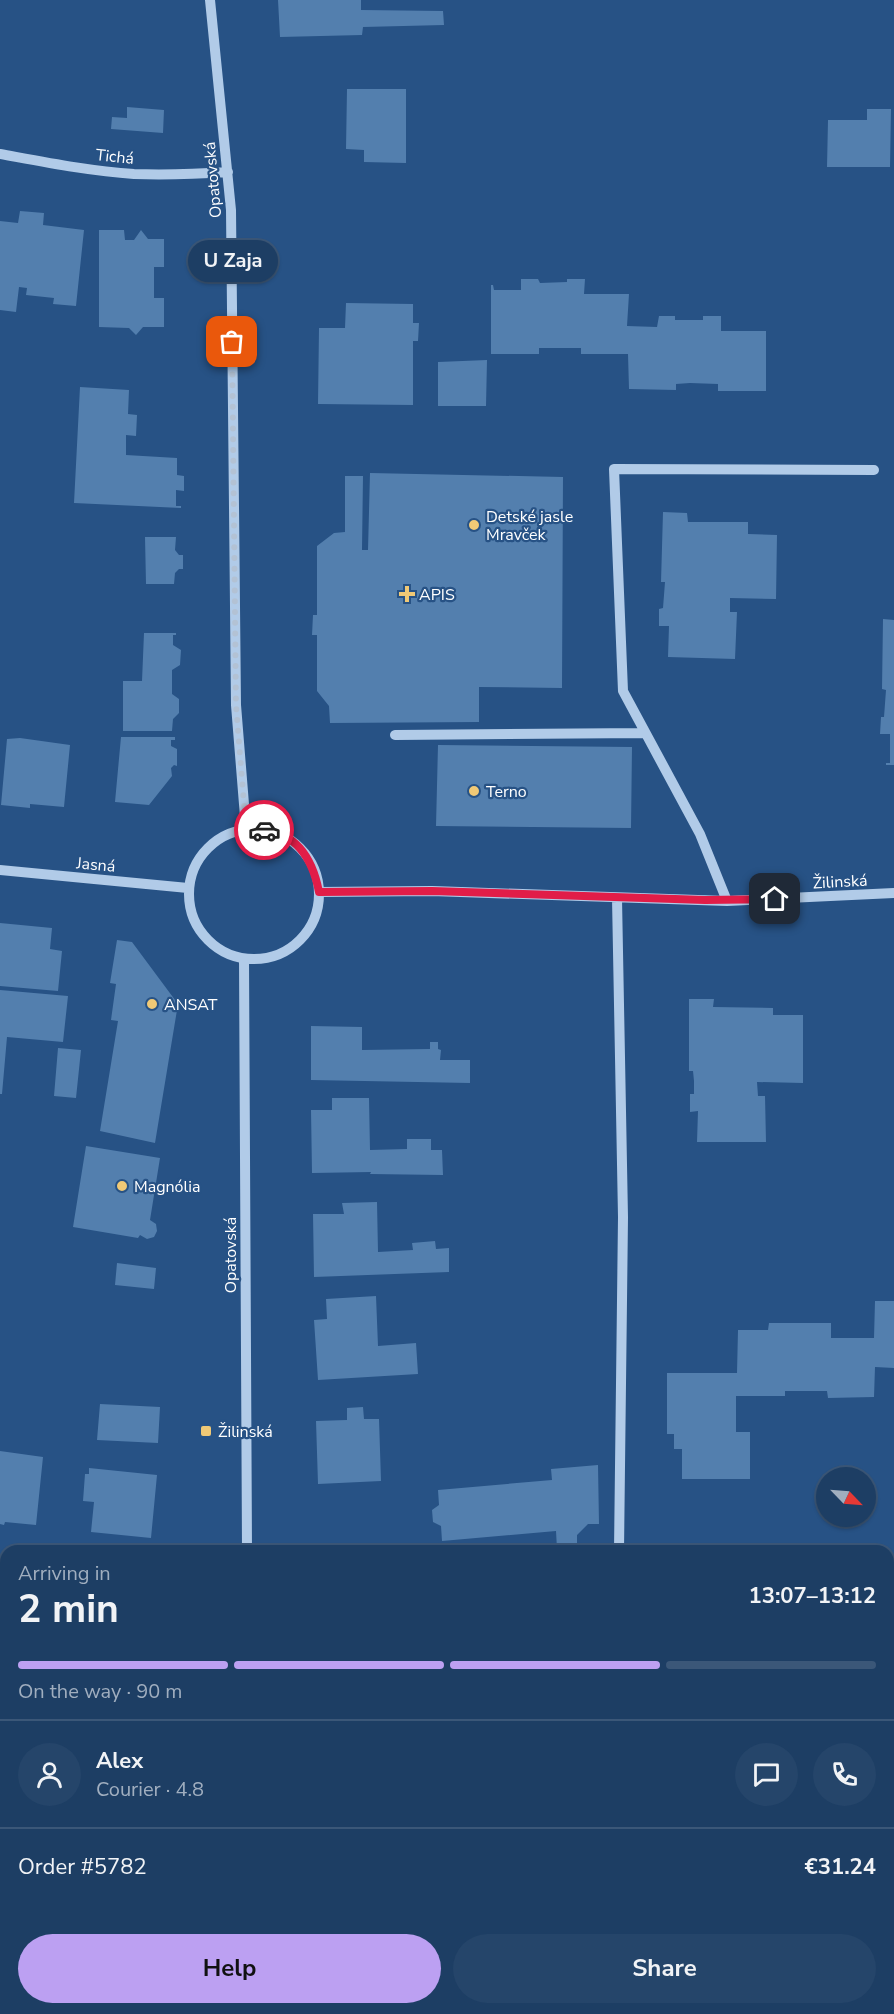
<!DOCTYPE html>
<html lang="en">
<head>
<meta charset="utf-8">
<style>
  body { margin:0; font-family:"Nunito Sans",sans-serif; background:#25456a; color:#f1f3f6; height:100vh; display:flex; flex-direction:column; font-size:22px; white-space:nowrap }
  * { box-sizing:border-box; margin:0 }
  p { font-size:20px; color:#a0aebf }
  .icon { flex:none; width:33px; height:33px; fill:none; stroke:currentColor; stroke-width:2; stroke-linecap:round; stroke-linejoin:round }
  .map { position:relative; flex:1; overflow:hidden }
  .details { position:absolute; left:0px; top:1545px; width:894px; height:470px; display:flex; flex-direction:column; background:#1d3e64; border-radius:18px 18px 0 0; box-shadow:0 2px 4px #0004,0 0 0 2px #3b5778 }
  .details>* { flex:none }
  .needle { width:39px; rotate:115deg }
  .tools { position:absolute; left:816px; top:1467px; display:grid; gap:12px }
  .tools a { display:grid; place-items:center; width:60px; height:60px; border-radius:50%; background:#1d3e64; box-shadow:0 2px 4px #0004,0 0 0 2px #3b5778; font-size:30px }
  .pin { position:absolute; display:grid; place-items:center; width:51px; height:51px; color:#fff; margin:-26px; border-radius:12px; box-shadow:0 3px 9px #0006 }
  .courier { position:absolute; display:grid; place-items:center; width:60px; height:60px; margin:-30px; border:4px solid #e11d48; border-radius:50%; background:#fff; color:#222; box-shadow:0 2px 8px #0007 }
  .bubble { position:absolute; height:42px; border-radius:21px; background:#1d3e64; box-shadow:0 2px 4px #0004,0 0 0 2px #3b5778; font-size:20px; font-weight:700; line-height:42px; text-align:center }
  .headline em { font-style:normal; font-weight:700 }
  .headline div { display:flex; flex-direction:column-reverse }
  .headline { display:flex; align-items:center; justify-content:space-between; height:102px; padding:0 18px }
  h1 { font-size:39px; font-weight:700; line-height:45px }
  .bar { display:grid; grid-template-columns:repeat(4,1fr); gap:9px 6px; align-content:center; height:72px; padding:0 18px }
  .bar i { height:8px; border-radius:4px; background:#3b5778 }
  .bar .active { background:#bca0f2 }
  .bar p { grid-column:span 4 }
  .line { display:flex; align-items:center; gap:15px; padding:0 18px; border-top:2px solid #3b5778 }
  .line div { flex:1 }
  .round { display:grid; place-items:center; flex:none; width:63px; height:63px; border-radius:32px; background:#25456a }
  .cta { display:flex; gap:12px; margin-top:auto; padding:12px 18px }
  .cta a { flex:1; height:69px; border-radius:36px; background:#bca0f2; color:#111; font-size:24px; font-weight:700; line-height:69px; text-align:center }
  .cta a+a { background:#25456a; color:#f1f3f6 }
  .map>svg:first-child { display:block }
  .building { fill:#537fae }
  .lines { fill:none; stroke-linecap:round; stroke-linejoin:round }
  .minor { stroke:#b1cbe8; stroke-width:10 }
  .done { stroke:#b3c2d4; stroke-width:6; stroke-dasharray:0 10.8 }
  .route { stroke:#e11d48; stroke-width:8 }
  .poi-dot { fill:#f0c976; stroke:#275285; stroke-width:2 }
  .labels { text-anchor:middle; stroke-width:4.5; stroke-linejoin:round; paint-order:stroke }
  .street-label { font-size:16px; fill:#fff; stroke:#275285 }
  .poi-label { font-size:16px; fill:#fff; stroke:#275285; text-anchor:start }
</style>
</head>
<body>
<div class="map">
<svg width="894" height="2014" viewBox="0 0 894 2014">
  <rect width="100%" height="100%" fill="#275285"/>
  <path class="building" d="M 278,0 L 361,0 L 361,10 L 443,11 L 444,25 L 363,27 L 362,35 L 280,37 Z
    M 347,89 L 406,89 L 406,163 L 364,162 L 364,150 L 346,149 Z
    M 127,107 L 164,110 L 163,133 L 111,129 L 112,117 L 127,118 Z
    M 867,109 L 891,109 L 890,167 L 827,167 L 828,120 L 867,120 Z
    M 20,211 L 44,213 L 43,225 L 84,230 L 76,306 L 53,304 L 54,298 L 26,295 L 27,288 L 19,287 L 16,312 L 0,310 L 0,221 L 18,223 Z
    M 99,230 L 124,230 L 125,240 L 134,240 L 141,230 L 148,239 L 164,239 L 164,267 L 154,267 L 154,298 L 164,298 L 164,327 L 143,327 L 136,335 L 129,328 L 99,327 Z
    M 521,279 L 538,279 L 540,283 L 567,282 L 567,279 L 585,279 L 584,294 L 629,294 L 627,326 L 657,327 L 659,316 L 675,316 L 675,320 L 703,320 L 703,316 L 721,316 L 721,331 L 766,331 L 766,391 L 718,391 L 718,384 L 690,383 L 676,384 L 676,390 L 629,389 L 628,354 L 581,354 L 581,348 L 539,348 L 539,354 L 491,354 L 491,285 L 493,285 L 494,290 L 521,290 Z
    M 346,303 L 413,304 L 413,323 L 419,323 L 418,341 L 413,341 L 413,405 L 318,404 L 319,328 L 345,328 Z
    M 487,360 L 486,406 L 438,406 L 438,362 Z
    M 80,387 L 129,390 L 128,414 L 137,415 L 136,436 L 126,435 L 126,455 L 177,458 L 177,475 L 184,476 L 184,491 L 176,490 L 176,506 L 181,506 L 181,508 L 74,503 Z
    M 370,473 L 563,477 L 562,688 L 479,687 L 479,722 L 330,723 L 329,706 L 317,691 L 317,635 L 312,635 L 313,615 L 317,615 L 317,546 L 334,533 L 345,532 L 345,476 L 363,476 L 362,550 L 368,550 Z
    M 663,512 L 687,513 L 688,522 L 748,522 L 748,534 L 777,535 L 776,599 L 730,598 L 730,612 L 737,612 L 735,659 L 668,657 L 669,626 L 659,626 L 659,609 L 663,608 L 665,582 L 661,582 Z
    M 145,537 L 176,537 L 175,550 L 179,555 L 183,555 L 183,569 L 179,569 L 175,573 L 174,584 L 146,584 Z
    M 883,619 L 894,620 L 894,765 L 886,765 L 886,763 L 890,763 L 890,734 L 880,734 L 881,717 L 884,717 L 886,690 L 882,689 Z
    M 144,633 L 176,633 L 176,635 L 173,635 L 173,645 L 181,650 L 180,665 L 172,670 L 172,694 L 179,699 L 179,713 L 173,719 L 172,731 L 123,731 L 123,681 L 142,681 Z
    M 121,737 L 175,737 L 175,740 L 171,740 L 171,746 L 177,749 L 177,766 L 174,765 L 171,768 L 172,776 L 149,805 L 115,802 Z
    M 20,738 L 70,745 L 64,807 L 30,804 L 30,808 L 1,805 L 7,739 Z
    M 438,745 L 632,747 L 631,828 L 436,826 Z
    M 0,923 L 52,928 L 50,949 L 62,951 L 58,991 L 0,986 Z
    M 117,940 L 132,942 L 178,1004 L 155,1143 L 100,1131 L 118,1021 L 111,1020 L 116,984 L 110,983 Z
    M 0,990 L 68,996 L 63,1042 L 7,1037 L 2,1094 L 0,1094 Z
    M 689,999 L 714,999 L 713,1007 L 773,1008 L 773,1015 L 803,1015 L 803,1083 L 757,1082 L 758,1096 L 765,1096 L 766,1142 L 697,1142 L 698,1111 L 690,1112 L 690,1094 L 694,1094 L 694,1081 L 693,1071 L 689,1071 Z
    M 311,1026 L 362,1027 L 362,1050 L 430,1049 L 430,1042 L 438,1042 L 438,1049 L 441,1050 L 440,1060 L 470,1060 L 470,1083 L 311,1080 Z
    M 58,1048 L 81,1050 L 76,1098 L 54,1096 Z
    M 332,1098 L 369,1098 L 370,1150 L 407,1149 L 407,1139 L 431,1139 L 431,1150 L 442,1150 L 443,1175 L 370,1174 L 371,1172 L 312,1173 L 311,1110 L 332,1110 Z
    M 86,1146 L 160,1158 L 150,1220 L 156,1224 L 157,1231 L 154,1237 L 147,1239 L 140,1235 L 138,1238 L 73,1227 Z
    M 377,1202 L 378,1252 L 413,1250 L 412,1243 L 435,1241 L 436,1249 L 449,1248 L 449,1272 L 314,1277 L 313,1214 L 344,1214 L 342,1203 Z
    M 117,1263 L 156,1268 L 154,1289 L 115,1285 Z
    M 376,1296 L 378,1346 L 416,1343 L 418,1374 L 318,1380 L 314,1320 L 327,1319 L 326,1299 Z
    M 875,1301 L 894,1301 L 894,1368 L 875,1367 L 874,1397 L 828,1398 L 827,1391 L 785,1391 L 785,1396 L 736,1396 L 736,1432 L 750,1432 L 750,1479 L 682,1479 L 682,1449 L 674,1449 L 674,1434 L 667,1434 L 667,1373 L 737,1373 L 738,1330 L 768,1330 L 769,1323 L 831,1323 L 831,1338 L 874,1338 Z
    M 100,1404 L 160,1407 L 158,1443 L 97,1440 Z
    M 363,1407 L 364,1419 L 379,1419 L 381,1481 L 318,1484 L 316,1421 L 347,1420 L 347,1408 Z
    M 0,1451 L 43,1457 L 36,1525 L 5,1522 L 4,1525 L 0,1524 Z
    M 598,1465 L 599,1524 L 588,1524 L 577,1535 L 577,1549 L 557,1549 L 556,1531 L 442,1541 L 441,1526 L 433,1522 L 432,1510 L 439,1505 L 438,1490 L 552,1480 L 551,1469 Z
    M 89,1468 L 157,1475 L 151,1538 L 91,1532 L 94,1502 L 83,1501 L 85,1474 L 89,1474 Z
    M 888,1605 L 894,1605 L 894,1642 L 888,1642 Z
    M 888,1775 L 894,1775 L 894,2014 L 787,2014 L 788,2008 L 888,2008 Z
    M 393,2008 L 452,2008 L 452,2014 L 393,2014 Z"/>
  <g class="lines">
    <path class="minor" d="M 210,0 L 231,210 L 236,705 L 246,829
      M 0,154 C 44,162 89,171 134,174 C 165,175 197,174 228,172
      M 395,735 L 645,733
      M189 894a65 65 0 1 1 130 0a65 65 0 1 1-130 0Z
      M 0,870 L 188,888
      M 319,892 L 432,891 L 727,901 L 894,893
      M 617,898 L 623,1217 L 619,1551
      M 727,901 L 700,834 L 623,691 L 614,469 L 874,470
      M 244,959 L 247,1551
      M 0,1585 L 6,1585
      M 256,2008 L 256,2014
      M 515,2014 L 515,2008"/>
  </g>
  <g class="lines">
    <path class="done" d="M 232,342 L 236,705 L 246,829 L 264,830"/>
    <path class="route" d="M 264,830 C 298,834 313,861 319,892 L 432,891 L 705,900 L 775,899"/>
  </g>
  <g class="poi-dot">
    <circle cx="474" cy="525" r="6"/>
    <path d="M404 585h6v6h6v6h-6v6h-6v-6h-6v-6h6z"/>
    <circle cx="474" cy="791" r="6"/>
    <circle cx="152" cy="1004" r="6"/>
    <circle cx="122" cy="1186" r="6"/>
    <rect x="200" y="1425" width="12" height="12" rx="3"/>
  </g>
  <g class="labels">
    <g class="street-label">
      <text transform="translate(115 156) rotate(6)" y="6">Tichá</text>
      <text transform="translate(212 180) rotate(-95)" y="6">Opatovská</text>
      <text transform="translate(96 864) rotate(5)" y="6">Jasná</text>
      <text transform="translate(840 881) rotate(-3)" y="6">Žilinská</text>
      <text transform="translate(230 1255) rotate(-90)" y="6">Opatovská</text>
    </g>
    <g class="poi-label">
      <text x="486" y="522">Detské jasle<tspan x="486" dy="18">Mravček</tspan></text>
      <text x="419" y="600">APIS</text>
      <text x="486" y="797">Terno</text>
      <text x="164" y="1010">ANSAT</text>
      <text x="134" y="1192">Magnólia</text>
      <text x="218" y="1437">Žilinská</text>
    </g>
  </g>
</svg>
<div class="tools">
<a><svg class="needle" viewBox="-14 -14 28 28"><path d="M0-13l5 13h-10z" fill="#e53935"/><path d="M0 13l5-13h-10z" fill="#a0aebf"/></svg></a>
</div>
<div class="pin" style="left:232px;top:342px;background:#ea580c"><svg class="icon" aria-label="bag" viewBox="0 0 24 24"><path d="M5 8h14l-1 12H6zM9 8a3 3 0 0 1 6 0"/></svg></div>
<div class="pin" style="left:775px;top:899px;background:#1f2937"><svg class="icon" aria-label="home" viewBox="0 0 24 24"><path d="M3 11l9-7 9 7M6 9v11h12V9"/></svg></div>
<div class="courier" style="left:264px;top:830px"><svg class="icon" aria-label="car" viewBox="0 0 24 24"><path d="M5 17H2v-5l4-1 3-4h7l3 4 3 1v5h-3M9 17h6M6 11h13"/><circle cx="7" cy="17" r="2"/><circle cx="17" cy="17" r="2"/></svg></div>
<div class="bubble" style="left:188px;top:240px;width:90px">U Zaja</div>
<section class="details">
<div class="headline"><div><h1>2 min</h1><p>Arriving in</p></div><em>13:07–13:12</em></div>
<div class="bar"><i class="active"></i><i class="active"></i><i class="active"></i><i></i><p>On the way · 90 m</p></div>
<div class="line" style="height:108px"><a class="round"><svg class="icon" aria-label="person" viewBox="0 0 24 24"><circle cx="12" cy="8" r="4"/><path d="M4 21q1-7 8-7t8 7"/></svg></a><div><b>Alex</b><p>Courier · 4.8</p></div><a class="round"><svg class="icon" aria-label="chat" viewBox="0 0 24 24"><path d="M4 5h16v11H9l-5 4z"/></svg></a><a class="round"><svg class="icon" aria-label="phone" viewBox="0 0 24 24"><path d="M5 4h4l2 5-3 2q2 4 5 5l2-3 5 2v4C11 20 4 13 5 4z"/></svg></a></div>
<div class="line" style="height:78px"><div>Order #5782</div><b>€31.24</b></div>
<div class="cta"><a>Help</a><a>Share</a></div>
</section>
</div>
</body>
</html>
